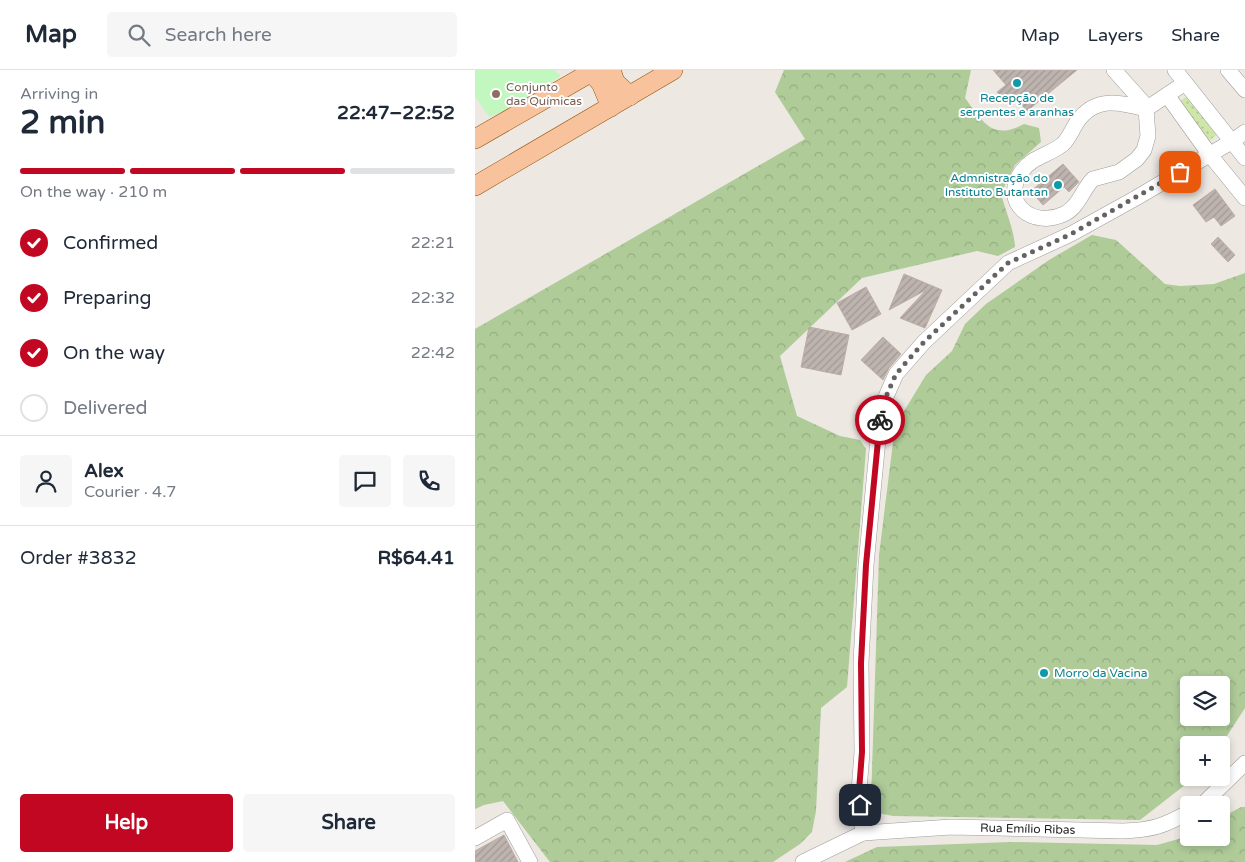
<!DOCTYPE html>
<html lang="en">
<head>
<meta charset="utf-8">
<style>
  body { margin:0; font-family:"Varela Round",sans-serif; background:#f6f6f7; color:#1f2937; height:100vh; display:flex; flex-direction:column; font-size:19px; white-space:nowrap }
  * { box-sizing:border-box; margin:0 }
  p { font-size:16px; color:#747a83 }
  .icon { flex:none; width:28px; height:28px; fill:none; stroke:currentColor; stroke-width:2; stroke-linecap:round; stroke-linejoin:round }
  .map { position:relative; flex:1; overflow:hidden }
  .sheet { display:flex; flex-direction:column; background:#fff; width:475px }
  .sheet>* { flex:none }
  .fabs { position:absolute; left:705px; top:606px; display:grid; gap:10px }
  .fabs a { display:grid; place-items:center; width:50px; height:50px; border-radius:5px; background:#fff; box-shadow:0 2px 8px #0003; font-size:25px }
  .pin { position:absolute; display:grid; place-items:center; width:42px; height:42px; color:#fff; margin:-21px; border-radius:10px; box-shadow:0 2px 8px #0006 }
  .courier { position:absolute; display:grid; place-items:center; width:50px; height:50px; margin:-25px; border:4px solid #c10721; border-radius:50%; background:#fff; color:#222; box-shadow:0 1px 6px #0007 }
  .overview em { font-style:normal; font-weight:800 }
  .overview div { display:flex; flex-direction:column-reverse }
  .overview { display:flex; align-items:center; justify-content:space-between; height:85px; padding:0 20px }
  h1 { font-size:32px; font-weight:800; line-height:38px }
  .bar { display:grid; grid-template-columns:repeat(4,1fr); gap:8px 5px; align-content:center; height:60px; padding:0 20px }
  .bar i { height:6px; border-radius:4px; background:#e0e1e3 }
  .bar .on { background:#c10721 }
  .bar p { grid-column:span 4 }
  .line { display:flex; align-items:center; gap:12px; padding:0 20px; border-top:1px solid #e0e1e3 }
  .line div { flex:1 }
  .round { display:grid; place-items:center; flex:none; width:52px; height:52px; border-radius:5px; background:#f6f6f7 }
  ol { padding:0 20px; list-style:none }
  li { display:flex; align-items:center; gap:15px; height:55px }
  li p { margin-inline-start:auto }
  li .icon { padding:5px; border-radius:50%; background:#c10721; color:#fff; stroke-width:4 }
  li:last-child { color:#747a83 }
  li i { width:28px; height:28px; border:2px solid #e0e1e3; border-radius:50% }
  .button { display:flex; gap:10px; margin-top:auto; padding:10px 20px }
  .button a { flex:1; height:58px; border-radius:5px; background:#c10721; color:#fff; font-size:20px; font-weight:800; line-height:58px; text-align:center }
  .button a+a { background:#f6f6f7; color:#1f2937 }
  header { display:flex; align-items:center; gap:30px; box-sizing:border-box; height:70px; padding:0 25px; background:#fff; border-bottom:1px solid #e0e1e3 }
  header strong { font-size:24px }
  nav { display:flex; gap:28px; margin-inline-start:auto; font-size:18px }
  .search { width:350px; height:45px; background:#f6f6f7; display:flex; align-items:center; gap:12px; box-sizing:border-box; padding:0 18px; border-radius:5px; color:#747a83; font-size:19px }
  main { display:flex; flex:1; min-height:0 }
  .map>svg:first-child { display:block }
  .grass { fill:url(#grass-dots) }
  .forest { fill:url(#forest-crowns); fill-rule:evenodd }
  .park { fill:#c2f7bf }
  .building { fill:url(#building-hatch); stroke:#beaca5 }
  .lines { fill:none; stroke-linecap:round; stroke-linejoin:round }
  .minor-casing { stroke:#9d9d9d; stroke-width:16 }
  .major-casing { stroke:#8f4e05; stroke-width:20 }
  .minor { stroke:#fff; stroke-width:15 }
  .major { stroke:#f8c39c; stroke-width:19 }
  .done { stroke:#656361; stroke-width:5; stroke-dasharray:0 9 }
  .route { stroke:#c10721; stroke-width:6 }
  .culture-dot { fill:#0f9aa8; stroke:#fff; stroke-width:2 }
  .education-dot { fill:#8d6e63; stroke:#fff; stroke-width:2 }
  .labels { text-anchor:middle; stroke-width:4; stroke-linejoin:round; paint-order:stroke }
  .education-label { font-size:12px; fill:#785e54; stroke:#fff; text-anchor:start }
  .culture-label { font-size:12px; fill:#0d838f; stroke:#fff }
  .street-label { font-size:12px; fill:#1c1c1c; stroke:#fff }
</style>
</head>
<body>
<header>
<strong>Map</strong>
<div class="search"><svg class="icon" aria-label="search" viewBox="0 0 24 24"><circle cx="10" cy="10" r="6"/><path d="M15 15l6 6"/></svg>Search here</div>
<nav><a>Map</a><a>Layers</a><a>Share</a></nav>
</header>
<main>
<section class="sheet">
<div class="overview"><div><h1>2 min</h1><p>Arriving in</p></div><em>22:47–22:52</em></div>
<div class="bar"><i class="on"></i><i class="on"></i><i class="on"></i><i></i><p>On the way · 210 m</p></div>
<ol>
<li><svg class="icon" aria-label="check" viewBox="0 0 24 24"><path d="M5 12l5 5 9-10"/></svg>Confirmed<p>22:21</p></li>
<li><svg class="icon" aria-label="check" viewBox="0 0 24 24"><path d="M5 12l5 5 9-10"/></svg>Preparing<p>22:32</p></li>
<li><svg class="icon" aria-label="check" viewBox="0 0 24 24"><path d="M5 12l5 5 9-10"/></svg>On the way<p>22:42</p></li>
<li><i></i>Delivered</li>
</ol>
<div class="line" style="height:90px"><a class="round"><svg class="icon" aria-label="person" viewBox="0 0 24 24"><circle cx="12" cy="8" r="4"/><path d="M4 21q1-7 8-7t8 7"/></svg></a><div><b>Alex</b><p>Courier · 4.7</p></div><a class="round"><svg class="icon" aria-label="chat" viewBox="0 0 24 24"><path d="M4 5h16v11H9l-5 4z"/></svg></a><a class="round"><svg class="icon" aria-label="phone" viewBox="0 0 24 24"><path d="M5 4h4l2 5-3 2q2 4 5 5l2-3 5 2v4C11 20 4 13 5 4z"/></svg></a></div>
<div class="line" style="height:65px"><div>Order #3832</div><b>R$64.41</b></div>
<div class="button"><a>Help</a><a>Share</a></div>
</section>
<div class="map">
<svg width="770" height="792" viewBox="0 0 770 792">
  <defs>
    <pattern id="grass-dots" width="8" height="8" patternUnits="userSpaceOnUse" patternTransform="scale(1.25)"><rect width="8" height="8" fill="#cfe6a9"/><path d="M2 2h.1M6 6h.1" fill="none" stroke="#b1c591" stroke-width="1.8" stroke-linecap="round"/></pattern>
    <pattern id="forest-crowns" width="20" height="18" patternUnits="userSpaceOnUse" patternTransform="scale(1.25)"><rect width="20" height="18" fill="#aecb98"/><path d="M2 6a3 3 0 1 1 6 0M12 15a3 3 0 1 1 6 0" fill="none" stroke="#95ae82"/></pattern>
    <pattern id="building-hatch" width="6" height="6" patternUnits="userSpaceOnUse" patternTransform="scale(1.25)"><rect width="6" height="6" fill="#bdb3af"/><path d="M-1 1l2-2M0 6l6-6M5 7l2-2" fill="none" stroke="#a29996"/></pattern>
  </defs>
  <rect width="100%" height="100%" fill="#ede8e2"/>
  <path class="grass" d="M 715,24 L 745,62 L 734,71 L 704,32 Z"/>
  <path class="forest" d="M 309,0 L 496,0 L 490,28 C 508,52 517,71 549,54 L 564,58 L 566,72 L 540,95 L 526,123 C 530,141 539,158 540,177 L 523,186 L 502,181 L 387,208 L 305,286 L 322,346 L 365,366 L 385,370 L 391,379 L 372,617 L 346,638 L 341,741 L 337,762 L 325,774 L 298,792 L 75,792 L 28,731 L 9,735 L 0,739 L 0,259 L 330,69 L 300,22 Z
    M 617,165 L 641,170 L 690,214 L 705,216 L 739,214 L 770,203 L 770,638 L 746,675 L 714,675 L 714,708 L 719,708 L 665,750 L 418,746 L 403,743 L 396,731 L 404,485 L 420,356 L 451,305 L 477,281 L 490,254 L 511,234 L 574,190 ZM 714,615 L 746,615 L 746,648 L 714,648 Z
    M 766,737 L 770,737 L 770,792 L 370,792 L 402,777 L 536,772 L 682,775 L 714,766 L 714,768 L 746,768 L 746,748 Z"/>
  <path class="park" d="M 0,0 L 79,0 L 86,6 L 31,40 L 14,47 L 0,26 Z"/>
  <path class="building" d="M 518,0 L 602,0 L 552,41 L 541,28 L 533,34 L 522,22 L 531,15 Z
    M 588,94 L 604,112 L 594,122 L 589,117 L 568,135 L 556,121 Z
    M 740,119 L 760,146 L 746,156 L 739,147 L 731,152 L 718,135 Z
    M 743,167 L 760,185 L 753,192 L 736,174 Z
    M 429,204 L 467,220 L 450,258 L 425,248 L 451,220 L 414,240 Z
    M 391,217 L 406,244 L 377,260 L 362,233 Z
    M 334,257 L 374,265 L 366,305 L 326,297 Z
    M 408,267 L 426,284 L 414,298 L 408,310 L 386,290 Z
    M 29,765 L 43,792 L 0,792 L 0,781 Z"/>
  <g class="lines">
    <g class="minor-casing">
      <g id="minor">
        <path d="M 639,0 L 672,37"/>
        <path d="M 700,0 L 770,88"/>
        <path d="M 753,0 L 770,20"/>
        <path d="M 692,25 L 735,85 L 770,128"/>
        <path d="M 671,39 L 673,66 L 669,80 L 662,89 L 644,102 L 618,109 C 607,120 604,137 589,144 C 558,159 524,133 547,101 C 558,86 575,85 588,74 C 594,68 597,60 602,52 C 620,26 644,32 671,39 L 710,13"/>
        <path d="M 727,735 L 770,693"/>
        <path id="s1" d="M 388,763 L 476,757 L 648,761 C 677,760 689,756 714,742"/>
        <path d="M 0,768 L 32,750 L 55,792"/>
        <path d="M 328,792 L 388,763 L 384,721 L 387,682 L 386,593 L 391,495 L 406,338 L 421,304 L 449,272 L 533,193 L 596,164 L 661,128 L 756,72 L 770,62"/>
      </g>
    </g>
    <g class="major-casing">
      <path id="major" d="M 136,0 L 140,12 L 155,26
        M 116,2 L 126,13 L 136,37
        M 0,69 L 120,0
        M 0,116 L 198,0"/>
    </g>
    <use href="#minor" class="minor"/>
    <use href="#major" class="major"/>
  </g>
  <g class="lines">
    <path class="done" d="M 405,350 L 406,338 L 421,304 L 449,272 L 533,193 L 596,164 L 705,102"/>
    <path class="route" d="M 385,735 L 384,721 L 387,682 L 386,593 L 391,495 L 405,350"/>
  </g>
  <g class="culture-dot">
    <circle cx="542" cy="13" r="5"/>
    <circle cx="583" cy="115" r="5"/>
    <circle cx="569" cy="603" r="5"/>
  </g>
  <circle class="education-dot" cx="21" cy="24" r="5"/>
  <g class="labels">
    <g class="education-label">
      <text x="31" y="21">Conjunto<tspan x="31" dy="14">das Químicas</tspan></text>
    </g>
    <g class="culture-label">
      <text x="542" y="32">Recepção de<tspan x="542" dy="14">serpentes e aranhas</tspan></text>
      <text x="573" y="112" text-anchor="end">Admnistração do<tspan x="573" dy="14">Instituto Butantan</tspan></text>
      <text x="579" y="607" text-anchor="start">Morro da Vacina</text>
    </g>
    <g class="street-label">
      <text dy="4" stroke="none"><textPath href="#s1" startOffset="165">Rua Emílio Ribas</textPath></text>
    </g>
  </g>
</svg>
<div class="fabs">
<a><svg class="icon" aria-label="layers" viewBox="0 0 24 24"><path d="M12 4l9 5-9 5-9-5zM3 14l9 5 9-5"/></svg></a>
<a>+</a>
<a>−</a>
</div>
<div class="pin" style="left:705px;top:102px;background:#ea580c"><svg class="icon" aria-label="bag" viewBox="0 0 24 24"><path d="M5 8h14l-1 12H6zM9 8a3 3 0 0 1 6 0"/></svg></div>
<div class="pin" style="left:385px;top:735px;background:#1f2937"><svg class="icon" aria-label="home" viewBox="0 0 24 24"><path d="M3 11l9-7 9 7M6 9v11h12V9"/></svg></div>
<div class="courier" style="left:405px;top:350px"><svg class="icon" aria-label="bike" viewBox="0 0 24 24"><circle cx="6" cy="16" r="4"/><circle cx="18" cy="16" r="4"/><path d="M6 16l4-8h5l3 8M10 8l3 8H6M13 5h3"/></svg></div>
</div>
</main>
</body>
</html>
